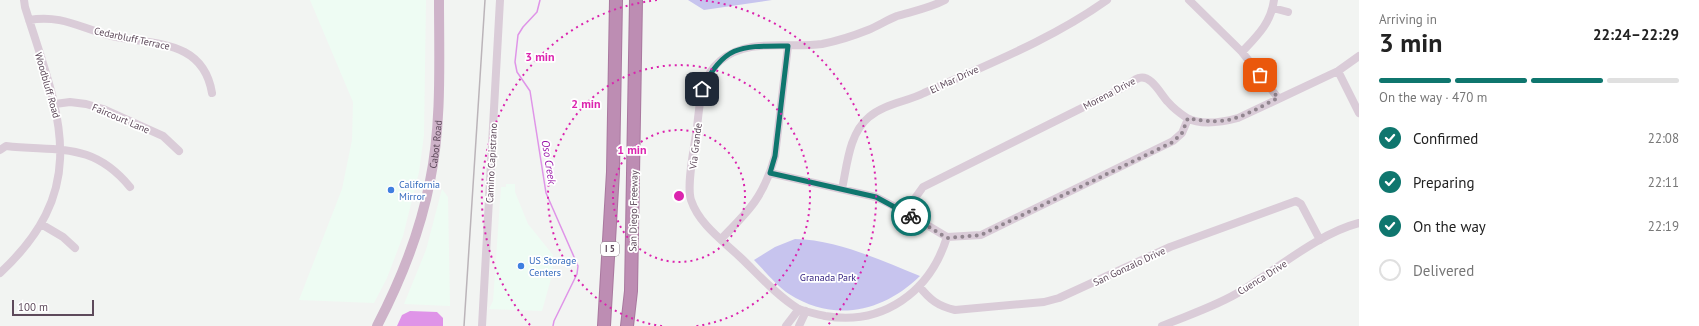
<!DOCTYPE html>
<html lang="en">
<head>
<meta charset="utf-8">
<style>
  body { margin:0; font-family:"PT Sans",sans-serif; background:#f2f2f2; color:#222; height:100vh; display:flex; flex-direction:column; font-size:15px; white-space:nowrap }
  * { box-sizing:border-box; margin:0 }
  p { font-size:13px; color:#767676 }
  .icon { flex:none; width:22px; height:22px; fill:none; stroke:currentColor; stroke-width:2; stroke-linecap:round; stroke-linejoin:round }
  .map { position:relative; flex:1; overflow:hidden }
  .drawer { display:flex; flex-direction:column; background:#fff; width:340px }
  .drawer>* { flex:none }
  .scale { position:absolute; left:12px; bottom:10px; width:82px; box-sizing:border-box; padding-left:4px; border:2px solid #5e4a5b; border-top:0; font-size:11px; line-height:14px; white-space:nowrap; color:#5e4a5b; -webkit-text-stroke:3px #fff; paint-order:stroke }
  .pin { position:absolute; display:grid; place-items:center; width:34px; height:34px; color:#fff; margin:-17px; border-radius:8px; box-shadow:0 2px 6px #0006 }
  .courier { position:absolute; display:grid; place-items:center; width:40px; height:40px; margin:-20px; border:3px solid #0f766e; border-radius:50%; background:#fff; color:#222; box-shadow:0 1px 5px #0007 }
  .head em { font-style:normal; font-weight:600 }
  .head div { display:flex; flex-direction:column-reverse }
  .head { display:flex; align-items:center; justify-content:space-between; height:68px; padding:0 20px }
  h1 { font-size:26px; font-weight:600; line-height:30px }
  .bar { display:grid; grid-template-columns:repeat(4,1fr); gap:6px 4px; align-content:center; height:48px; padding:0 20px }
  .bar i { height:5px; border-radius:3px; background:#e0e0e0 }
  .bar .on { background:#0f766e }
  .bar p { grid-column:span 4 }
  ol { padding:0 20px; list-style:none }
  li { display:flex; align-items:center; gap:12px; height:44px }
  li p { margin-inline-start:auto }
  li .icon { padding:4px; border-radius:50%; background:#0f766e; color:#fff; stroke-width:4 }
  li:last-child { color:#767676 }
  li i { width:22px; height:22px; border:2px solid #e0e0e0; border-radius:50% }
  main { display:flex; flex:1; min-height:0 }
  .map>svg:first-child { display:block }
  .commercial { fill:#eefcf3 }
  .green { fill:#c7c4ee }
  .water { fill:#df94e8 }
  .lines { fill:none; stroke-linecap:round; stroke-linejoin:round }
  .stream { stroke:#df94e8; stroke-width:1.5 }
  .highway-casing { stroke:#a9789f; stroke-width:14 }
  .minor { stroke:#daccd8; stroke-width:8 }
  .major { stroke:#ceb3c9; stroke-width:10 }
  .highway { stroke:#bd8db3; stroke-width:12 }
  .rail { stroke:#bbb4b9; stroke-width:1.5 }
  .done { stroke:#928690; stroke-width:4; stroke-dasharray:0 7.2 }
  .route { stroke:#0f766e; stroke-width:5 }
  .ring { fill:none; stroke:#db24ae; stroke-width:2; stroke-dasharray:2 4 }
  .shop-dot { fill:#3f7fe0; stroke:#fff; stroke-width:1.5 }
  .labels { text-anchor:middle; stroke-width:3.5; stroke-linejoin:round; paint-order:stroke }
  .shield { fill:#fff; stroke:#8e808c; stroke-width:1 }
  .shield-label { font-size:9px; font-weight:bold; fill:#5e4a5b }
  .street-label { font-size:10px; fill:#5e4a5b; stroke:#fff }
  .shop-label { font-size:10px; fill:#366cbe; stroke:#fff; text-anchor:start }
  .park-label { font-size:10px; fill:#2f1d7d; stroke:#fff }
  .water-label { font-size:11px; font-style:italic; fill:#9715a7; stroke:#fff }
  .centre { fill:#db24ae; stroke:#fff; stroke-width:2 }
  .ring-label { font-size:12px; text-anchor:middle; font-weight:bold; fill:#db24ae; stroke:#fff; stroke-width:3.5; stroke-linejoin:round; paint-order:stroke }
</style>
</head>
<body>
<main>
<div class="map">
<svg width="1359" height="326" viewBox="0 0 1359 326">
  <rect width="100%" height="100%" fill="#f2f4f2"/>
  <path class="commercial" d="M 310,0 L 426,0 L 424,135 L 419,172 L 403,236 L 387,278 L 374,303 L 299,300 L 342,189 L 352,140 L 353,102 Z
    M 506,184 L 515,184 L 515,192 L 528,224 L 553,255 L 552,275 L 542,311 L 489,309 L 493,301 L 501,187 L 506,187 Z
    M 442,189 L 448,197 L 450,306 L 404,304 L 426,250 Z"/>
  <path class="green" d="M 688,0 L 772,0 L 704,10 Z
    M 795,239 C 838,240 880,260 920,276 C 883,312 834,323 789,294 C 776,285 765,271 754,260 L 775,247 Z"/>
  <path class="water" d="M 410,311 L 437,312 L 443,318 L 443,326 L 397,326 L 402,315 Z"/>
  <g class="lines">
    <path class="stream" d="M 540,0 L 537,12 L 523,27 L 518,35 L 515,62 L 517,72 L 530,91 L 546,193 L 578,266 L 577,274 L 554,321 L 553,326"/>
    <g class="highway-casing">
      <path id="highway" d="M 604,326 L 613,172 L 616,0
        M 627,326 L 631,291 L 636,0"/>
    </g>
    <path class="minor" d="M 945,0 C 930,8 914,11 897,16 C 887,20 878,26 868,30 C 853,36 837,41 822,44 C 788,49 748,37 720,61 C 700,78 700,103 697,127 C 695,144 686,185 691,200 C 699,224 722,240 740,257 C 758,274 776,295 797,308 C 805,312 817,314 825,316 C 883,326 930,292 947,237
      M 1189,0 L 1242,52 L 1278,98
      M 1273,8 L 1288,12
      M 29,20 C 62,14 82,29 112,36 C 153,45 203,39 212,93
      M 1242,52 C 1257,36 1271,23 1274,0
      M 1338,71 L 1359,113
      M 55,104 L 70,102 L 86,104 L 103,109 L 163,136 L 179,151
      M 0,150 L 6,146 C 58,152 92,141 130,187
      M 770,173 L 876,197 L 905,212 L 947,237 L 981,235 L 1173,141 L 1182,133 L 1188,119
      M 842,189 C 847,166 849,133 869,117 C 884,104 906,102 924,93 C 986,65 1051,40 1107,0
      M 905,212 L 923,187 L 1128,85 C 1131,83 1135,79 1139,78 C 1151,74 1161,95 1168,102 C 1173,108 1181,114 1187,118 C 1202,126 1223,122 1238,118 L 1338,71 L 1359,56
      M 41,224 L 63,237 L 75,248
      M 721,239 C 750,210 764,196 775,156 L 788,46
      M 0,273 C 94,186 58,112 25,7 L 24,0
      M 919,286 C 930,300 938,306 955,310 L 1044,302 L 1059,298 L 1170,247 L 1296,201 L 1301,204 L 1320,240
      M 482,326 L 500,0
      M 786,326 L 799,309
      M 799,326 L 806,311
      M 1162,326 C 1188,315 1217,306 1241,291 C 1276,270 1319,233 1359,223"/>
    <path class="major" id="s1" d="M 377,326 C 401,280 420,233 430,181 C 442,123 439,60 439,0"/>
    <use href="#highway" class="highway"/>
    <path class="rail" d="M 464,326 L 485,0"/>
  </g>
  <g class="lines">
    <path class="done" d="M 911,216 L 947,238 L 981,235 L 1173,142 L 1182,133 L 1188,118 C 1230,127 1242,116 1278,98 L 1260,75"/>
    <path class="route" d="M 702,89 C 724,44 742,46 788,46 L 775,156 L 770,173 L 876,197 L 911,216"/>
  </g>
  <g class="ring">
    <circle cx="679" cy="196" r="66"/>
    <path d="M662 326A131 131 0 1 1 696 326"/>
    <path d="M530 325A197 197 0 0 1 658 0M700 0A197 197 0 0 1 828 325"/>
  </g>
  <g class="shop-dot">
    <circle cx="391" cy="190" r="4"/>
    <circle cx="521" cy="266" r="4"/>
  </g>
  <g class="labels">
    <rect class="shield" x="601" y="242" width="18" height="14" rx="3"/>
    <g class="shield-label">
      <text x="610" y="252">I 5</text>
    </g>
    <g class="street-label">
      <text transform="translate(132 38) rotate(12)" y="4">Cedarbluff Terrace</text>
      <text transform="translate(954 79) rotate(-25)" y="4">El Mar Drive</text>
      <text transform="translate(48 85) rotate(74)" y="4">Woodbluff Road</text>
      <text transform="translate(1109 93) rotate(-28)" y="4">Morena Drive</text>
      <text transform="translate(121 118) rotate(23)" y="4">Faircourt Lane</text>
      <text dy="4" stroke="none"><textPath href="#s1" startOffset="192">Cabot Road</textPath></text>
      <text transform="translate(695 146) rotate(-83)" y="4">Via Grande</text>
      <text transform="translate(491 163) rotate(-87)" y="4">Camino Capistrano</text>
      <text transform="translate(633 211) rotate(-89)" y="4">San Diego Freeway</text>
      <text transform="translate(1129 266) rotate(-25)" y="4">San Gonzalo Drive</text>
      <text transform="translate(1262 277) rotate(-32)" y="4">Cuenca Drive</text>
    </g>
    <g class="shop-label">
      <text x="399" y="188">California<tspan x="399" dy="12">Mirror</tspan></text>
      <text x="529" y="264">US Storage<tspan x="529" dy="12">Centers</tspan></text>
    </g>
    <g class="park-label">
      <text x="828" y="281">Granada Park</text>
    </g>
    <g class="water-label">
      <text transform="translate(549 162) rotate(81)" y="4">Oso Creek</text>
    </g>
  </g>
  <circle cx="679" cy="196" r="6" class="centre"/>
  <g class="ring-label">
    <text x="540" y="61">3 min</text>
    <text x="586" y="108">2 min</text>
    <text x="632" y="154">1 min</text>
  </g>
</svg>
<div class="scale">100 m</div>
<div class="pin" style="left:1260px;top:75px;background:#ea580c"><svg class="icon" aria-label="bag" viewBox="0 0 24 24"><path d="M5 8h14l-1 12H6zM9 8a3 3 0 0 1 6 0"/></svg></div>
<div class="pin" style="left:702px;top:89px;background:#1f2937"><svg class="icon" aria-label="home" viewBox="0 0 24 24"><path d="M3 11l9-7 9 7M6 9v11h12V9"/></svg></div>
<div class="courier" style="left:911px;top:216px"><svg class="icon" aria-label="bike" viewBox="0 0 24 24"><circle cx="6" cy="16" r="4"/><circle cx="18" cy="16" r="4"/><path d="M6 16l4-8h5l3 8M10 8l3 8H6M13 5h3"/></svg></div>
</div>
<section class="drawer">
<div class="head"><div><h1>3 min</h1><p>Arriving in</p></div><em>22:24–22:29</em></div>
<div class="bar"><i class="on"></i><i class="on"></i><i class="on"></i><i></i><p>On the way · 470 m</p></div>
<ol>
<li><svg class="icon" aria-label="check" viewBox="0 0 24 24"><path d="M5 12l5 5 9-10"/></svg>Confirmed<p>22:08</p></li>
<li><svg class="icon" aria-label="check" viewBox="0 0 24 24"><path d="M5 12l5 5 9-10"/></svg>Preparing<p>22:11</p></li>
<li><svg class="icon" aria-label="check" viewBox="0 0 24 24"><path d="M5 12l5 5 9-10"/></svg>On the way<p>22:19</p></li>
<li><i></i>Delivered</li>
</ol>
</section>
</main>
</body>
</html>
